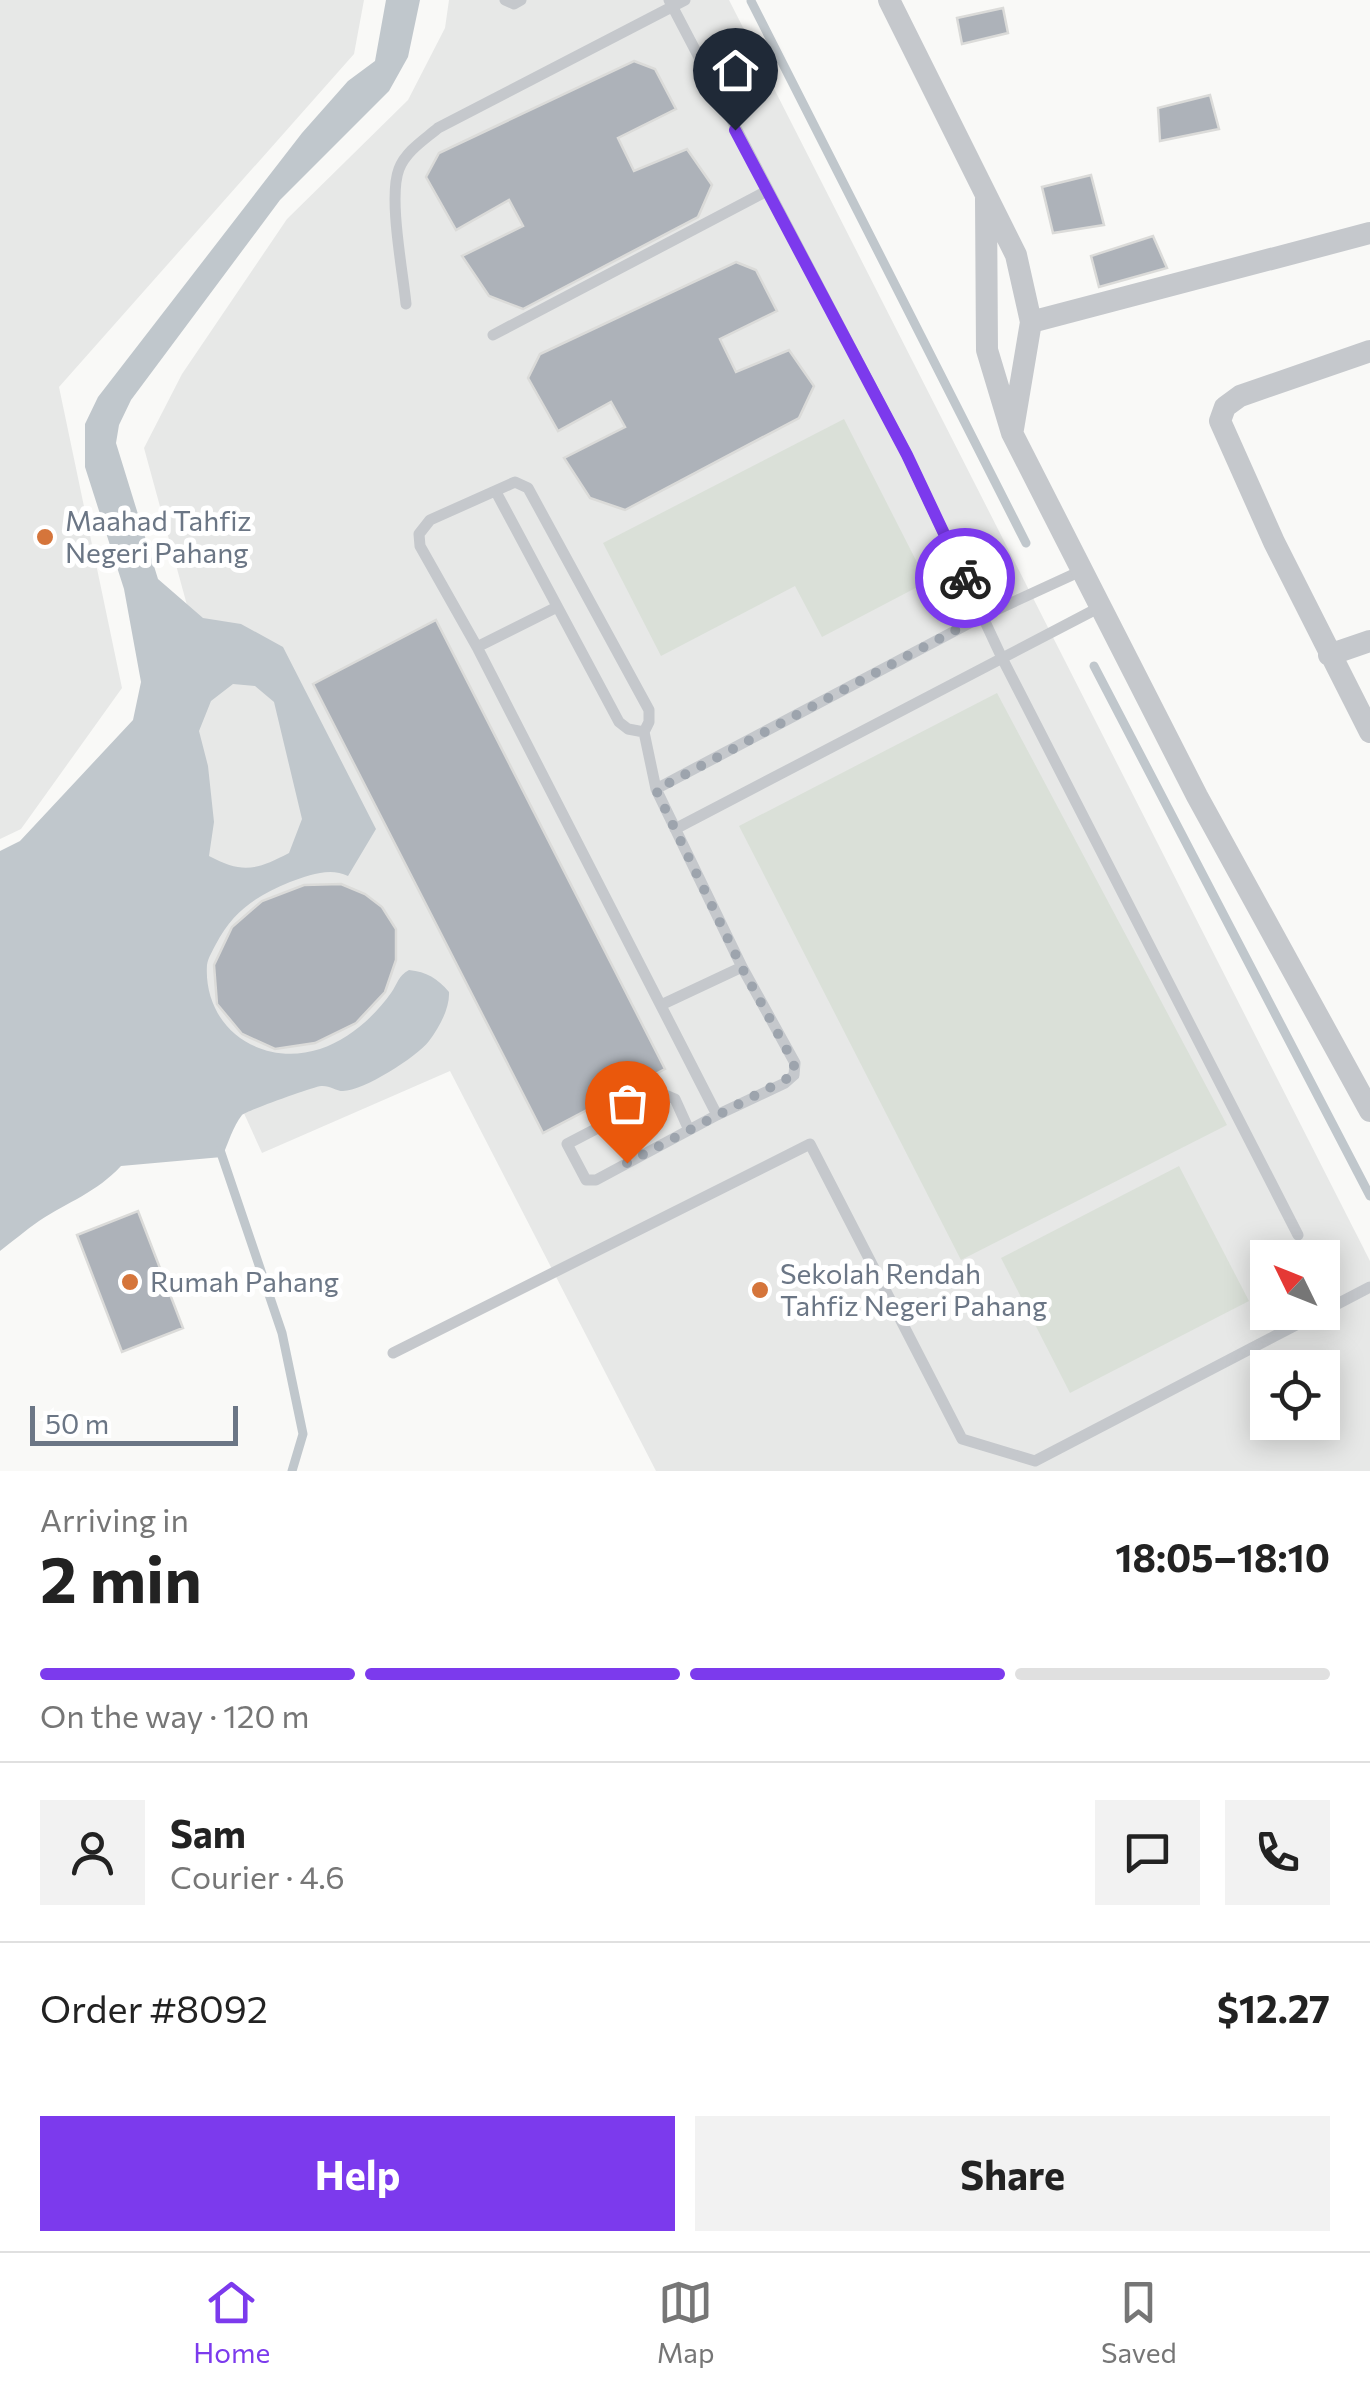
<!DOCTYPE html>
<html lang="en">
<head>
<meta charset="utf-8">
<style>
  body { margin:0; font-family:Commissioner,sans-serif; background:#f2f2f2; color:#222; height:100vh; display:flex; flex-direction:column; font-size:38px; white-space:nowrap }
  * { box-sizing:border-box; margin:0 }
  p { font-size:32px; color:#767676 }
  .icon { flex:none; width:55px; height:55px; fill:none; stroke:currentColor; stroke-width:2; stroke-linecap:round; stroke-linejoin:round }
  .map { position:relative; height:1471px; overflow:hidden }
  .side { display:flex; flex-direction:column; background:#fff; flex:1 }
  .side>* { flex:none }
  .needle { width:65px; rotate:313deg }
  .tools { position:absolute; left:1250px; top:1240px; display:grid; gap:20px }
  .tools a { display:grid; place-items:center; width:90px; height:90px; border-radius:0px; background:#fff; box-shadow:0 5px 25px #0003; font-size:50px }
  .scale { position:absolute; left:30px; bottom:25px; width:208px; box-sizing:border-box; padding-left:10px; border:5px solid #6b7685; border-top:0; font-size:28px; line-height:35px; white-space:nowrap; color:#6b7685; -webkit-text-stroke:8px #fff; paint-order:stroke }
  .pin { position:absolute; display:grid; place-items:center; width:85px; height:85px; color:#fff; margin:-102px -42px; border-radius:50% 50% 50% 0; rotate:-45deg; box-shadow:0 0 10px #0007 }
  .pin .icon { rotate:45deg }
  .courier { position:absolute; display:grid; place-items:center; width:100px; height:100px; margin:-50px; border:8px solid #7c3aed; border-radius:50%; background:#fff; color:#222; box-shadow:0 2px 12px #0007 }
  .head em { font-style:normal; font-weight:700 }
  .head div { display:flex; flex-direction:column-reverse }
  .head { display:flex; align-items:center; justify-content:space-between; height:170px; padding:0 40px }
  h1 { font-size:65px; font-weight:700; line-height:75px }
  .bar { display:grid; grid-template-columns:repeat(4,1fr); gap:15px 10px; align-content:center; height:120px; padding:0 40px }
  .bar i { height:12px; border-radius:8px; background:#e0e0e0 }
  .bar .active { background:#7c3aed }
  .bar p { grid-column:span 4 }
  .line { display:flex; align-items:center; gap:25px; padding:0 40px; border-top:2px solid #e0e0e0 }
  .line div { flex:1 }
  .round { display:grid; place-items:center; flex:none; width:105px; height:105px; border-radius:0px; background:#f2f2f2 }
  .action { display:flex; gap:20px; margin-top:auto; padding:20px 40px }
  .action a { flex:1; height:115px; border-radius:0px; background:#7c3aed; color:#fff; font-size:40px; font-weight:700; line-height:115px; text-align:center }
  .action a+a { background:#f2f2f2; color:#222 }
  .dock { display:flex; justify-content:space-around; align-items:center; height:140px; border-top:2px solid #e0e0e0; background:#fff; font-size:28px; color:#767676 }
  .dock a { display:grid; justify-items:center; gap:5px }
  .dock .active { color:#7c3aed }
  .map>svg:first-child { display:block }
  .built { fill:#e7e8e7; fill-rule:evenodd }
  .green { fill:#dae0d8 }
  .water { fill:#c0c7cc; fill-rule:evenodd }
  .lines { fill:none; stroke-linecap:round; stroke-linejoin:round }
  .stream { stroke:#c0c7cc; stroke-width:9 }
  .building { fill:#adb2b9; stroke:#dbdbd9; stroke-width:2.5 }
  .service { stroke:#c5c8cc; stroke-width:11 }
  .minor { stroke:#c5c8cc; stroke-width:22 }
  .done { stroke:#9da4ad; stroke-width:10; stroke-dasharray:0 18 }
  .route { stroke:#7c3aed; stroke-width:12 }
  .poi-dot { fill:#d5753b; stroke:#fff; stroke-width:4 }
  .labels { text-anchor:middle; stroke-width:10; stroke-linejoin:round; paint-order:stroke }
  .poi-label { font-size:28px; fill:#6b7685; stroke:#fff; text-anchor:start }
</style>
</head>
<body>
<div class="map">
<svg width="1370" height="1471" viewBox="0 0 1370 1471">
  <rect width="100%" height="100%" fill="#f9f9f7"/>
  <path class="built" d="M 0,0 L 364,0 L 354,54 L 59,387 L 122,688 L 21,829 L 0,839 Z
    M 449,0 L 729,0 L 1370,1261 L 1370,1471 L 656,1471 L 450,1071 L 262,1153 L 173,957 L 202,660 L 144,448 L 182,374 L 287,219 L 408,100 L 445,28 ZM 1268,1258 L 1322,1258 L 1322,1312 L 1268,1312 ZM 1268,1368 L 1322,1368 L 1322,1422 L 1268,1422 Z"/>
  <path class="green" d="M 844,419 L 927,582 L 822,637 L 795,586 L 661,656 L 603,543 Z
    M 997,693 L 1227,1125 L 961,1260 L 739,826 Z
    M 1179,1166 L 1249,1301 L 1070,1393 L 1001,1258 Z"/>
  <path class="water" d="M 386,0 L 420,0 L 408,57 L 389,91 L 280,200 L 131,400 L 119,425 L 116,443 L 158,579 L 203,618 L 241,624 L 283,647 L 376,829 L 348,876 C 330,867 309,875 290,882 C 256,896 233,911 216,944 C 213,950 208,958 207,965 C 203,1028 261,1068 320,1049 C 348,1040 374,1017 391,993 C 398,983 398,976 409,970 C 427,972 437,978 449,992 C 450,1008 439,1028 429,1041 C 417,1057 363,1091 343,1091 C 336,1091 329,1085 321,1086 C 313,1087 246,1111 242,1115 C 233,1126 228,1144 222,1157 L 121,1166 C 97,1192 68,1202 39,1221 C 26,1230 13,1241 0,1251 L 0,851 L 20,841 L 133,720 L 141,682 L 124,589 L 85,467 L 85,424 L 98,397 L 302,133 L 348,81 L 375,61 ZM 233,684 L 255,686 L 274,702 L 302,819 L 289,853 C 256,870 243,874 209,856 L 214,822 L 208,766 L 199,731 L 211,701 Z"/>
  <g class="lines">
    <path class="stream" d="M 751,1 L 1026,543
      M 1094,666 L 1370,1196
      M 220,1150 L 282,1333 L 303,1434 L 292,1471"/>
  </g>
  <path class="building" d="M 1003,8 L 1008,33 L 962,44 L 957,18 Z
    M 634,61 L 655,69 L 676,109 L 618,138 L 634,171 L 687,149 L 712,185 L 698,217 L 523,309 L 489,296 L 462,256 L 523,226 L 509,200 L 456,230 L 426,177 L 439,153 Z
    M 1210,95 L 1219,129 L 1160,141 L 1158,108 Z
    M 1091,175 L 1104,225 L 1053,233 L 1042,187 Z
    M 1153,236 L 1167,268 L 1099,287 L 1091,256 Z
    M 736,262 L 756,270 L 777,311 L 720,339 L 736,372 L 789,350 L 814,386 L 799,418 L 625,510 L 590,498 L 564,458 L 625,427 L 611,402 L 558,431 L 528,378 L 540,354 Z
    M 436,620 L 665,1069 L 543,1133 L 313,684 Z
    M 341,884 L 365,894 L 382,907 L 396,929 L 396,960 L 385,992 L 356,1023 L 315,1043 L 275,1049 L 242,1034 L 217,1004 L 214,965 L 232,927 L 262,901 L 304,885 Z
    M 138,1211 L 183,1328 L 122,1352 L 77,1235 Z"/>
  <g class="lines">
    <path class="service" d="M 505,0 L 514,4 L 521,0
      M 669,0 L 907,455 L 1002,658 L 1298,1235
      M 406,304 C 403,272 388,197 399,169 C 406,151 424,140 438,128 L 685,0
      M 493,335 L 767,191
      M 515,482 L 528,488 L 649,710 L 649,722 L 644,732 L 656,789 L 742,967 L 795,1063 L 794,1075 L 785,1083 L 717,1115 L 477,647 L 420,546 L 419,534 L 430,520 Z
      M 496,492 L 619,722 L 628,729 L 644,732
      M 477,647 L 557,607
      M 656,789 L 983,616 L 1083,570
      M 675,829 L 1102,606
      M 661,1005 L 742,967
      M 689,1130 L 675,1099 L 663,1094 L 567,1144 L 586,1180 L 596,1180 L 717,1115
      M 1322,1312 L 1370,1287
      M 393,1353 L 810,1144 L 962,1439 L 1035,1461 L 1321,1312"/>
    <path class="minor" d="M 889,0 L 1016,255 L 1031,322 L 1013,429
      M 986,199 L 987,350 L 1012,433 L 1197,796 L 1370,1111
      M 1031,322 L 1370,233
      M 1370,351 L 1240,396 L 1225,407 L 1220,421 L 1274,542 L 1370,732
      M 1329,655 L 1370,641"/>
  </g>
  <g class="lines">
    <path class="done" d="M 627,1163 L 794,1075 L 794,1063 L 742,968 L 656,790 L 982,616 L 965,578"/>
    <path class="route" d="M 735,130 L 907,455 L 965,578"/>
  </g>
  <g class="poi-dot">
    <circle cx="45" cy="537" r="10"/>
    <circle cx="130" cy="1282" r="10"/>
    <circle cx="760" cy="1290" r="10"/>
  </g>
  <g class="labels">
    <g class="poi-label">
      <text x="65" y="531">Maahad Tahfiz<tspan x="65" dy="32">Negeri Pahang</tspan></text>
      <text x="780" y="1284">Sekolah Rendah<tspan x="780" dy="32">Tahfiz Negeri Pahang</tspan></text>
      <text x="150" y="1292">Rumah Pahang</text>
    </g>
  </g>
</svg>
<div class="tools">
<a><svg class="needle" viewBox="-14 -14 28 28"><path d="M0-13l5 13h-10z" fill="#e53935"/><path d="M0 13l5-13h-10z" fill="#767676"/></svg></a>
<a><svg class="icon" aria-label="locate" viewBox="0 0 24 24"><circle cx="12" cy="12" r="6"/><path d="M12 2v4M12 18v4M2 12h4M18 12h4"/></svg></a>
</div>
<div class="scale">50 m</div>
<div class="pin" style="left:627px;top:1163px;background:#ea580c"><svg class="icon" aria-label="bag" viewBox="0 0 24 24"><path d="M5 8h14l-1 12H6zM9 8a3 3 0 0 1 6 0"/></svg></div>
<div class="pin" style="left:735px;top:130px;background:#1f2937"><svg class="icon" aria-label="home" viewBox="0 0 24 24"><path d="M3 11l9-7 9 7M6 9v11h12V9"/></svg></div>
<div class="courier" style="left:965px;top:578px"><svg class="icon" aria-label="bike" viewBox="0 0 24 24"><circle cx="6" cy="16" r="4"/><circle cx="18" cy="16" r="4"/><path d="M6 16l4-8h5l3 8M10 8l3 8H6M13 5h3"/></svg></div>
</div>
<section class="side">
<div class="head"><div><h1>2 min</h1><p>Arriving in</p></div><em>18:05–18:10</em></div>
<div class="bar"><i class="active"></i><i class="active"></i><i class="active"></i><i></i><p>On the way · 120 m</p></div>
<div class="line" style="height:180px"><a class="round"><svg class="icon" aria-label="person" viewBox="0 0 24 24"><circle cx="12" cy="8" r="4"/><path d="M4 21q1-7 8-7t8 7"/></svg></a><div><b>Sam</b><p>Courier · 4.6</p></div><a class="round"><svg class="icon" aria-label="chat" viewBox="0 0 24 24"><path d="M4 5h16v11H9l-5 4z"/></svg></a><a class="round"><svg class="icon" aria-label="phone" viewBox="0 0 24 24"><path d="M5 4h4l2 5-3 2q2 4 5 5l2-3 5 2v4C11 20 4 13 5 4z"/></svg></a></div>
<div class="line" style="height:130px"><div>Order #8092</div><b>$12.27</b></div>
<div class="action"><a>Help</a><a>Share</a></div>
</section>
<nav class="dock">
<a class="active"><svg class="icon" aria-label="home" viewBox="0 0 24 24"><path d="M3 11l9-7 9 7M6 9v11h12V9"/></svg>Home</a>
<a><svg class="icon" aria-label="map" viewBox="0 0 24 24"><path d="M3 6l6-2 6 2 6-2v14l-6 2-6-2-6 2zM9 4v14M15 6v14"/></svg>Map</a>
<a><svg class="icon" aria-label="saved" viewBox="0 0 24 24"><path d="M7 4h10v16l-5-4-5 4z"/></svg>Saved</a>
</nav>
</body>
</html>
